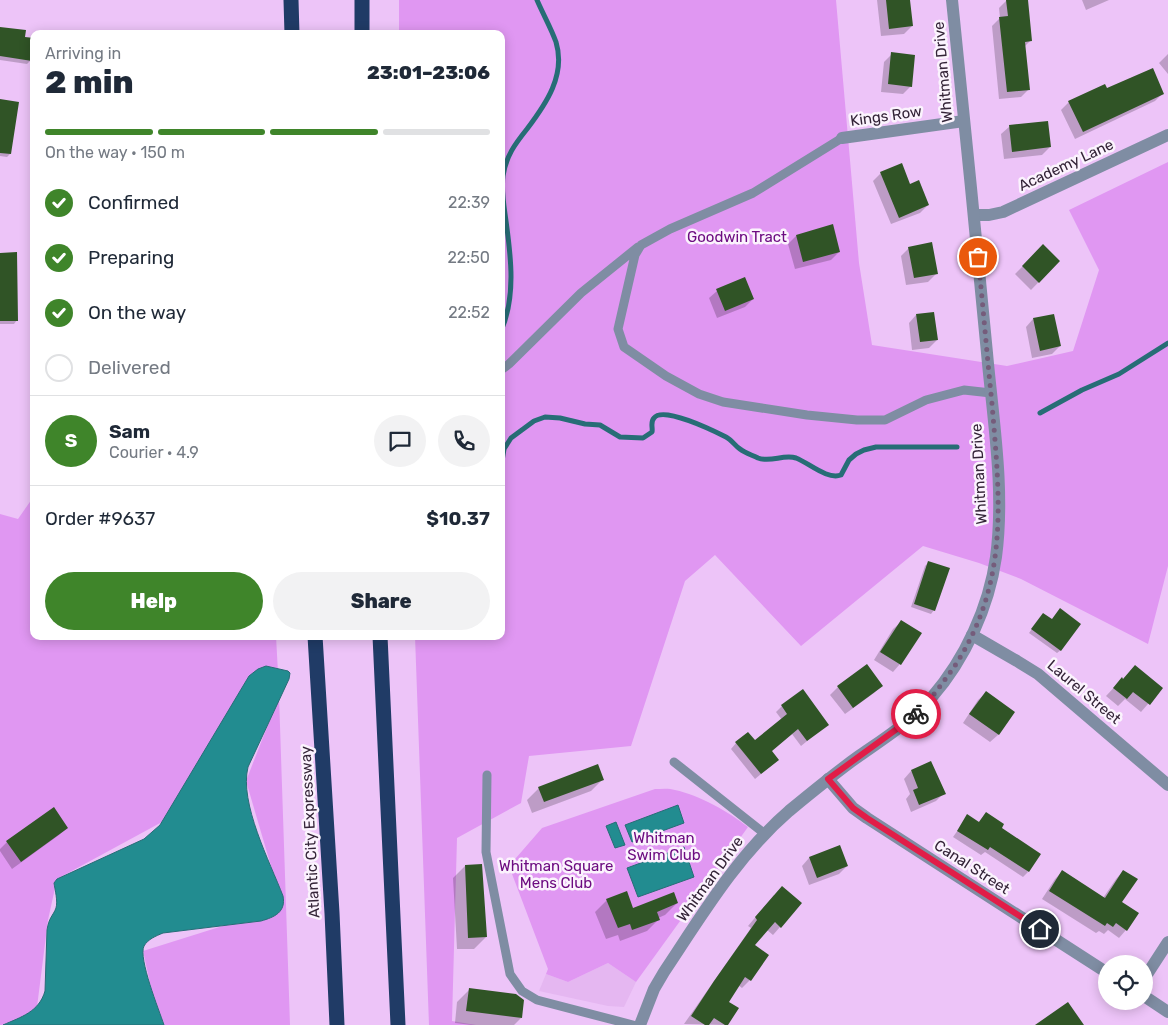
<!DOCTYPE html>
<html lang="en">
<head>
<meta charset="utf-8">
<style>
  body { margin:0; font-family:Rubik,sans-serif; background:#f2f2f3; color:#1f2937; height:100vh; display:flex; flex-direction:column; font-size:19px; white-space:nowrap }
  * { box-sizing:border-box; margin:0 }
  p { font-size:16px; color:#747a83 }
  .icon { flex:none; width:28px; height:28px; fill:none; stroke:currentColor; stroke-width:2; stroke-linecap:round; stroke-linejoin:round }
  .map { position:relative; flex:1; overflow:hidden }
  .sheet { position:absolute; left:30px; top:30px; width:475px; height:610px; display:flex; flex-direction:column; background:#fff; border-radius:10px; box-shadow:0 2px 12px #0003 }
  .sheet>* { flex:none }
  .controls { position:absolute; left:1098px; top:955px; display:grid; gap:10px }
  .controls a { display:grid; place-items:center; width:55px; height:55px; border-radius:50%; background:#fff; box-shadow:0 2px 12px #0003; font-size:25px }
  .pin { position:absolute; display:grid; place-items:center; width:42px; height:42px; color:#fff; margin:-21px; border:2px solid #fff; border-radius:50%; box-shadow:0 1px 5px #0007 }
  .courier { position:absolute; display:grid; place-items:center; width:50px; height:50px; margin:-25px; border:4px solid #e11d48; border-radius:50%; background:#fff; color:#222; box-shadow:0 1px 6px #0007 }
  .overview em { font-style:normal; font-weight:800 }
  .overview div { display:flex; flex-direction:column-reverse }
  .overview { display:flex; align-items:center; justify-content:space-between; height:85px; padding:0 15px }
  h1 { font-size:32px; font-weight:800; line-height:38px }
  .bar { display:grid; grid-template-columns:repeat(4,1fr); gap:8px 5px; align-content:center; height:60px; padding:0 15px }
  .bar i { height:6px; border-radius:4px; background:#e0e1e3 }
  .bar .active { background:#3f852a }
  .bar p { grid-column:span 4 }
  .line { display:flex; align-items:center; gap:12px; padding:0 15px; border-top:1px solid #e0e1e3 }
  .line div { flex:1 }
  .round { display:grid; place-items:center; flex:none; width:52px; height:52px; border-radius:26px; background:#f2f2f3 }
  ol { padding:0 15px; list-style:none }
  li { display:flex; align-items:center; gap:15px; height:55px }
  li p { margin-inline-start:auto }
  li .icon { padding:5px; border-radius:50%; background:#3f852a; color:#fff; stroke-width:4 }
  li:last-child { color:#747a83 }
  li i { width:28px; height:28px; border:2px solid #e0e1e3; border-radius:50% }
  .cta { display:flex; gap:10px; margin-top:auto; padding:10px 15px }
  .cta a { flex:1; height:58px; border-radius:30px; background:#3f852a; color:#fff; font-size:20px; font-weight:800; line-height:58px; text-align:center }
  .cta a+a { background:#f2f2f3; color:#1f2937 }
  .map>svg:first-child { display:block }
  .built { fill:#e5b7f1 }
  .green { fill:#e097f2 }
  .water { fill:#228c90; stroke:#276d76 }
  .shadow { fill:#0003 }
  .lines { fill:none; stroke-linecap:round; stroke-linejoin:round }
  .stream { stroke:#276d76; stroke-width:5 }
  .building { fill:#305426 }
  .service { stroke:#7f8da3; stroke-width:9 }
  .minor { stroke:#7f8da3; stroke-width:12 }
  .tertiary { stroke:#7f8da3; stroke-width:12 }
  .motorway { stroke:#203b66; stroke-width:15 }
  .done { stroke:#755c7b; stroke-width:5; stroke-dasharray:0 9 }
  .route { stroke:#e11d48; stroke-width:6 }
  .labels { text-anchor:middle; stroke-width:5; stroke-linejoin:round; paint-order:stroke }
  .street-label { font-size:15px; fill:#342438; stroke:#fbf3fd }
  .park-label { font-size:15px; fill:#6d0c81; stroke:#fbf3fd }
</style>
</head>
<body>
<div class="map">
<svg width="1168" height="1025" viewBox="0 0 1168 1025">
  <rect width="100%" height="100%" fill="#edc4f8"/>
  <path class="built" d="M 608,963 L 636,982 L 624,1007 L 608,1006 L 539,991 L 546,974 L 568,982 Z"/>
  <path class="green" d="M 399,0 L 836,0 L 859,263 L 872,345 L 1007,366 L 1073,351 L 1099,270 L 1069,210 L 1168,162 L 1168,566 L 1148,644 L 1021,579 L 979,563 L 923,546 L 801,646 L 715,555 L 685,581 L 631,746 L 529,756 L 521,803 L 457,838 L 452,1021 L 476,1025 L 429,1025 L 415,636 L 501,636 L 501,34 L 399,34 Z
    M 34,496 L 34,636 L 276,636 L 278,673 L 249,677 L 162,822 L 57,879 L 48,920 L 37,1007 L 13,1025 L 0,1025 L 0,514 L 18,519 Z
    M 279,696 L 290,1025 L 159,1025 L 143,951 L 283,907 L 246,781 Z
    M 655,789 C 661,789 669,788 675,790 C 699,795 729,812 748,827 L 636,982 L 608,963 L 568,982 L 546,974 L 548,969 L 509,866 L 542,828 Z"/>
  <path class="water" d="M 266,666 L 288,671 L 290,673 L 289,679 L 248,767 C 239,803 270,862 283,896 C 286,912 275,917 261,921 L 163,933 C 156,936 148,939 144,946 C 138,958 159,1010 164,1025 L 3,1025 C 21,1017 39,1012 45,991 L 47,930 C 49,917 53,916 56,908 C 58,901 55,890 54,883 L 57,879 L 144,839 L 160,825 L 249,676 L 258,669 Z
    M 678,805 L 684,823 L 632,842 L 625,825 Z
    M 616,822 L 625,845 L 615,848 L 606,826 Z
    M 684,847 L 694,877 L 638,897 L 627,868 Z"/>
  <path class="shadow" d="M 877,0 L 909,0 L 912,26 L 904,34 L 881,36 Z
    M 1007,0 L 1026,0 L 1030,41 L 1024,47 L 1028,90 L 1021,97 L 999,99 L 992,26 L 1000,18 L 999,8 Z
    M 1082,0 L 1109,0 L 1086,10 Z
    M 0,28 L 23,38 L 31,60 L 27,64 L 0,60 Z
    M 892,54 L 911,86 L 903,94 L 881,92 L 884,62 Z
    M 1168,54 L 1168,74 L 1159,63 Z
    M 1163,93 L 1155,101 L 1075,139 L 1061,110 L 1069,102 Z
    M 0,100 L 10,154 L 7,157 L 0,156 Z
    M 1009,127 L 1050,147 L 1042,155 L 1004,159 L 1001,134 Z
    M 881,173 L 910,186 L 928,205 L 920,213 L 891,224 L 873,181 Z
    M 796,236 L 839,252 L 831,260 L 795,269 L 788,244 Z
    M 1043,246 L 1059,261 L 1031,290 L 1015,274 Z
    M 909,248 L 936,274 L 928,282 L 906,285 L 901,256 Z
    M 0,254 L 17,320 L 14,324 L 0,324 Z
    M 717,291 L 753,299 L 745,307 L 717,318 L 709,298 Z
    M 916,315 L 937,340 L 929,348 L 912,350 L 909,323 Z
    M 1033,319 L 1060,346 L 1052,354 L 1032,358 L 1026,327 Z
    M 929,562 L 934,610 L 931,614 L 911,607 L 925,566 Z
    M 1040,618 L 1061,650 L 1057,653 L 1029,633 Z
    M 901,622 L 900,664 L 893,672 L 874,660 L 893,629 Z
    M 1122,679 L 1161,689 L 1141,712 L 1125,699 L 1118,706 L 1106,696 Z
    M 882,685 L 874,693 L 845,714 L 830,695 L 838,687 Z
    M 986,693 L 1014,712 L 998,735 L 990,742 L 963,723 L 978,700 Z
    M 782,706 L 827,725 L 801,746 L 792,734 L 771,751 L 772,765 L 755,779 L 731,749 L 736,743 L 754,742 L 782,720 L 776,712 Z
    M 911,771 L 944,793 L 936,801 L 911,812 L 906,799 L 910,794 L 904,779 Z
    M 603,779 L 591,791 L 532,813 L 527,800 L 539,788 Z
    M 53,809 L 67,828 L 59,835 L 12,869 L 0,851 L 0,849 L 7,842 Z
    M 986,813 L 1000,828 L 1028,872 L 1023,877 L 985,852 L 981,855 L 953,837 L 968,816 L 978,823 Z
    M 809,858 L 847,866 L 839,874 L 809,885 L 802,866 Z
    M 465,866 L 486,937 L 474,949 L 457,949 L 453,878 Z
    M 1063,871 L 1103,898 L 1116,879 L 1123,871 L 1121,903 L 1126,930 L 1119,938 L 1108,930 L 1104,934 L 1099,931 L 1096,933 L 1042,899 L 1055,879 Z
    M 774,895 L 780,927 L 773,935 L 767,930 L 753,945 L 750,980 L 742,988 L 738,985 L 727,1003 L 726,1025 L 684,1024 L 751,928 L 748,926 Z
    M 607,900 L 632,909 L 677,903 L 665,915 L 658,918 L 659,919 L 647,931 L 620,941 L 618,935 L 606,939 L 595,912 Z
    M 469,990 L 521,1018 L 514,1025 L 471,1025 L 455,1023 L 457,1002 Z"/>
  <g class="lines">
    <path class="stream" d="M 501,331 C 516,297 511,257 506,221 C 504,206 501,191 503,176 C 506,156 515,144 527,129 C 546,104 566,75 556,42 C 551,28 543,14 537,0
      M 1040,413 L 1082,390 L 1119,374 L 1168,343
      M 501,467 L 504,449 L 511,438 L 534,421 L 545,417 L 560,418 L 585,424 L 600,425 L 620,437 L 643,438 L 652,432 C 653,428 650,422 654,418 C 663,406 714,431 726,437 C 732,440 735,446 740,449 C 745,453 752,455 758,458 C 771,463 783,454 796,458 C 809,463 827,480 841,475 L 849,460 L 856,454 L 864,450 L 876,447 L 957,447"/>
  </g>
  <path class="building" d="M 886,0 L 910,0 L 913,26 L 889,29 Z
    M 1006,0 L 1028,0 L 1032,41 L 1025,42 L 1030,90 L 1007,92 L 999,17 L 1008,16 Z
    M 0,27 L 26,30 L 25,37 L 34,38 L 32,61 L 0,56 Z
    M 891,52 L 915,55 L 912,87 L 888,84 Z
    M 1153,68 L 1164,94 L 1083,132 L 1068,101 L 1105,84 L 1107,88 Z
    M 0,99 L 19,102 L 11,154 L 0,153 Z
    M 1048,121 L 1051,147 L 1012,152 L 1009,125 Z
    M 902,163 L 910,184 L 919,180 L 929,205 L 899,218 L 880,172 Z
    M 833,224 L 840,252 L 803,262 L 796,235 Z
    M 932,242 L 938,274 L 914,278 L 908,247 Z
    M 1043,244 L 1060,261 L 1039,283 L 1022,266 Z
    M 17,252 L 18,321 L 0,321 L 0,253 Z
    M 745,277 L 754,299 L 725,311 L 716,289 Z
    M 934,312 L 938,340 L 920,342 L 916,314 Z
    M 1054,314 L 1061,346 L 1040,351 L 1033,318 Z
    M 928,561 L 950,568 L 935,611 L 914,604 Z
    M 1060,608 L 1081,624 L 1061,651 L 1031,629 L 1043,613 L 1052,619 Z
    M 901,620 L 922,633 L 901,665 L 880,652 Z
    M 867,664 L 883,686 L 853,708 L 837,686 Z
    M 1135,665 L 1163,688 L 1150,705 L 1133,692 L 1127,699 L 1113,688 L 1122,677 L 1123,679 Z
    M 803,689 L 829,725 L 807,741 L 798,729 L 772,751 L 779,760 L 761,774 L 735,742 L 748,732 L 755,740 L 787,714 L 781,705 Z
    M 986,691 L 1015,712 L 999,735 L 969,714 Z
    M 931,761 L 946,794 L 919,805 L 913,790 L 918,788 L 911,770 Z
    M 598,764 L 604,780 L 544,802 L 538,787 Z
    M 54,807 L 68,828 L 21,862 L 6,841 Z
    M 986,812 L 1004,824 L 1002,828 L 1041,854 L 1029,872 L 990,847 L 988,850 L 957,831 L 967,814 L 979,822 Z
    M 840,845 L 848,866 L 817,878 L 809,857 Z
    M 482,864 L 487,937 L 468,938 L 465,865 Z
    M 1062,870 L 1105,898 L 1123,870 L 1138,879 L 1122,902 L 1139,913 L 1127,931 L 1116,923 L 1113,927 L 1107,923 L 1105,926 L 1049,891 Z
    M 782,886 L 802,903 L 781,928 L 775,922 L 755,945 L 769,955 L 751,981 L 745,977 L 729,1002 L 739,1008 L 728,1025 L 725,1025 L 714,1018 L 709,1025 L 705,1025 L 691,1016 L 714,981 L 757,920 L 755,917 Z
    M 627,891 L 633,908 L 674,892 L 678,903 L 657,912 L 660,920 L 632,930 L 630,924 L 618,928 L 606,899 Z
    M 469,988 L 516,994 L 524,1000 L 522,1018 L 466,1011 Z
    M 1068,1002 L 1084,1025 L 1035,1025 Z"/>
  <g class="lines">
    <path class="service" d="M 842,138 L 753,193 L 670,229 L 641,245 L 635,255 L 618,329 L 624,347 L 666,376 L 699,394 L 723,402 L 807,415 L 857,420 L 885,420 L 926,400 L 964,390 L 991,393
      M 501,370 L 509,364 L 581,293 L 638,247
      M 674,762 L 765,834
      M 487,775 L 486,852 L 510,974 L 522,991 L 537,1000 L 633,1025"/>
    <path class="minor" d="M 842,138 L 964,121
      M 974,215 L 989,215 L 1003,212 L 1168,135
      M 972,635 L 1017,661 L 1038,674 L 1168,785
      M 828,779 L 853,808 L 867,818 L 1106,972
      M 1144,979 L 1168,942
      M 1144,996 L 1168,1012"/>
    <path class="tertiary" d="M 640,1025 L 654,989 L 664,972 C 702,915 737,856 789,811 C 812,792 835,773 859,756 C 885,738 912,721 932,697 C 965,659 989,607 996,557 C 1005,490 993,420 987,353 C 976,235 964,118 952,0"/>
    <path class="motorway" d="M 291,0 L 292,34
      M 362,0 L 362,34
      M 315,636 L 332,913 L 337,1025
      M 380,636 L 398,1025"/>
  </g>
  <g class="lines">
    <path class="done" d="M 916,714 C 930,701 941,685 952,670 C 1010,585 1000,500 992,404 C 987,355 983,306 978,257"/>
    <path class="route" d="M 916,714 L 905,723 L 828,779 L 853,808 L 867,818 L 1040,929"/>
  </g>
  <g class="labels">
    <g class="street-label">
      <text transform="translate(943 72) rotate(-95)" y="5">Whitman Drive</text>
      <text transform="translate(886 116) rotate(-8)" y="5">Kings Row</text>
      <text transform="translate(1066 165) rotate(-25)" y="5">Academy Lane</text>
      <text transform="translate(979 474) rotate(-93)" y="5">Whitman Drive</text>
      <text transform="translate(1084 692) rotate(40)" y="5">Laurel Street</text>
      <text transform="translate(310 832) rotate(-93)" y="5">Atlantic City Expressway</text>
      <text transform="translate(972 867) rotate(33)" y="5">Canal Street</text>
      <text transform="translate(710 879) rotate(-54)" y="5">Whitman Drive</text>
    </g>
    <g class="park-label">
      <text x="737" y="242">Goodwin Tract</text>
      <text x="664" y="843">Whitman<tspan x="664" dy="17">Swim Club</tspan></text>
      <text x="556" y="871">Whitman Square<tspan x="556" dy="17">Mens Club</tspan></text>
    </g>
  </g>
</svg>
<div class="controls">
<a><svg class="icon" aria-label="locate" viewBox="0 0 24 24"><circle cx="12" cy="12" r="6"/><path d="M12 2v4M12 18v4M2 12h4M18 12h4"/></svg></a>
</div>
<div class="pin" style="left:978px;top:257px;background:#ea580c"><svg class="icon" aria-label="bag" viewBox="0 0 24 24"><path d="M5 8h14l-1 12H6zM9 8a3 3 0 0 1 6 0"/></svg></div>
<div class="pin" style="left:1040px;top:929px;background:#1f2937"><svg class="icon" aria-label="home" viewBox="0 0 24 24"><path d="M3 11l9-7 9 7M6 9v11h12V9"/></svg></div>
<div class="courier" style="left:916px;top:714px"><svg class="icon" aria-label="bike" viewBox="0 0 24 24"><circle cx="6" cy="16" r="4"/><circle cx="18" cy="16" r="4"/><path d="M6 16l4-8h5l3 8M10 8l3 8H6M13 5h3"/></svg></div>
<section class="sheet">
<div class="overview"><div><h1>2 min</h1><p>Arriving in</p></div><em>23:01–23:06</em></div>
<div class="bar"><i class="active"></i><i class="active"></i><i class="active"></i><i></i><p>On the way · 150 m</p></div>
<ol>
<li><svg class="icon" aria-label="check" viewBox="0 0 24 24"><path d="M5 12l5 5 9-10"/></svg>Confirmed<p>22:39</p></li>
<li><svg class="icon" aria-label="check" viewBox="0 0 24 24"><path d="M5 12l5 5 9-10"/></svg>Preparing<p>22:50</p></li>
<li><svg class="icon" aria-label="check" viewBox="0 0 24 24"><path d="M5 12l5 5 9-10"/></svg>On the way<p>22:52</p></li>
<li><i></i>Delivered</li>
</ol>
<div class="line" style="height:90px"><b class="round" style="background:#3f852a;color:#fff">S</b><div><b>Sam</b><p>Courier · 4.9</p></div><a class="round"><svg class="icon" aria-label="chat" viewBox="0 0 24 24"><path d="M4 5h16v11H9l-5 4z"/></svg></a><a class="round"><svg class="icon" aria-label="phone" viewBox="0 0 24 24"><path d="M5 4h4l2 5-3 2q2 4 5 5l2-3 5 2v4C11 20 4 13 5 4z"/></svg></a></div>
<div class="line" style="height:65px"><div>Order #9637</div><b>$10.37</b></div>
<div class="cta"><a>Help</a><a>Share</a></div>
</section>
</div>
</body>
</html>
